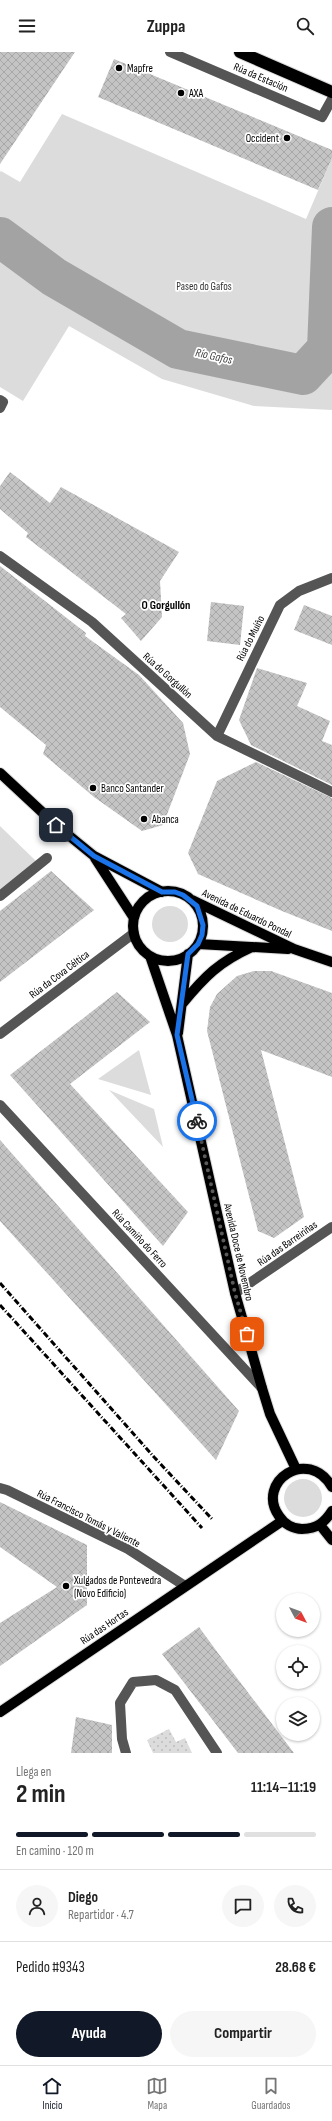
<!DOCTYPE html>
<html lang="es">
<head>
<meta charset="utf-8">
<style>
  body { margin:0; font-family:"Sofia Sans Condensed",sans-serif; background:#f6f6f6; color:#222; height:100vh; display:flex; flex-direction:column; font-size:15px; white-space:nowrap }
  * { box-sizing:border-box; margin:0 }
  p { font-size:13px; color:#767676 }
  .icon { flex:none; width:22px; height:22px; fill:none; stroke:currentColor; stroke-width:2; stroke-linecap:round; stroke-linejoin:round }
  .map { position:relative; height:1701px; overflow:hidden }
  .panel { display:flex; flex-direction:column; background:#fff; flex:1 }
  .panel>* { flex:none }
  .needle { width:26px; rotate:131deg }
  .buttons { position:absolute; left:276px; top:1541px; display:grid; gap:8px }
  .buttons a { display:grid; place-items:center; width:44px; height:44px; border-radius:50%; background:#fff; box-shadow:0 1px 3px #0004; font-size:20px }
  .pin { position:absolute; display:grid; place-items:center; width:34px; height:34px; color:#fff; margin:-17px; border-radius:8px; box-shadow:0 2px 6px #0006 }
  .courier { position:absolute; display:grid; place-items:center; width:40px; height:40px; margin:-20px; border:3px solid #1a73e8; border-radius:50%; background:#fff; color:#222; box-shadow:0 1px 5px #0007 }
  .headline em { font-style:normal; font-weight:700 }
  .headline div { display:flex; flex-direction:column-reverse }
  .headline { display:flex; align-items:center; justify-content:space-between; height:68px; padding:0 16px }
  h1 { font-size:26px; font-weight:700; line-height:30px }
  .bar { display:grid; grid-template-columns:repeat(4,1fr); gap:6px 4px; align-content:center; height:48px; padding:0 16px }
  .bar i { height:5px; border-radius:3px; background:#e0e0e0 }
  .bar .on { background:#111827 }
  .bar p { grid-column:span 4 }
  .line { display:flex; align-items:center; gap:10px; padding:0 16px; border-top:1px solid #e0e0e0 }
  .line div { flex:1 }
  .round { display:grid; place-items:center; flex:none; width:42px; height:42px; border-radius:21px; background:#f6f6f6 }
  .primary-button { display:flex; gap:8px; margin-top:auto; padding:8px 16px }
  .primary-button a { flex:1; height:46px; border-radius:24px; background:#111827; color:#fff; font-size:16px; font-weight:700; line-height:46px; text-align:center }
  .primary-button a+a { background:#f6f6f6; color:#222 }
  header { display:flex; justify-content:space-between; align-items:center; height:52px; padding:0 16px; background:#fff; font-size:18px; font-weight:700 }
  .menu { display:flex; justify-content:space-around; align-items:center; height:56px; border-top:1px solid #e0e0e0; background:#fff; font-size:11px; color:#767676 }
  .menu a { display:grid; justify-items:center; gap:2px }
  .menu .on { color:#111827 }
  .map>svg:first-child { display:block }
  .green { fill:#dcdcdc }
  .garden { fill:url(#garden-dots) }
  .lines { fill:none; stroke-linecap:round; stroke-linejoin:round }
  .river { stroke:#a3a3a3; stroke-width:40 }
  .building { fill:url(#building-cross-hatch) }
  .major-casing { stroke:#dbdbdb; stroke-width:12 }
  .highway-casing { stroke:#dbdbdb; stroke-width:14 }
  .minor { stroke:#555; stroke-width:10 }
  .major { stroke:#000; stroke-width:10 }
  .highway { stroke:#000; stroke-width:12 }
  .rail { stroke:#000; stroke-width:3; stroke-dasharray:6 2 1 2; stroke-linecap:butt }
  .done { stroke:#595959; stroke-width:4; stroke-dasharray:0 7.2 }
  .route { stroke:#1a73e8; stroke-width:5 }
  .poi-dot { fill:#000; stroke:#fff; stroke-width:1.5 }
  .labels { text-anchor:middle; stroke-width:3.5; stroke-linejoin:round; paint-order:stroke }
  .poi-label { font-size:11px; fill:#000; stroke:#fff; text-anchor:start }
  .street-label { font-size:11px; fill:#000; stroke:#fff }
  .park-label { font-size:11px; fill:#333; stroke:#fff }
  .water-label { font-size:12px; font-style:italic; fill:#444; stroke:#fff }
  .neighbourhood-label { font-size:12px; font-weight:bold; fill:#000; stroke:#fff }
</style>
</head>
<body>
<header><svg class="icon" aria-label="menu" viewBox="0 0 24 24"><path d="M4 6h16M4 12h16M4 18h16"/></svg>Zuppa<svg class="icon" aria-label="search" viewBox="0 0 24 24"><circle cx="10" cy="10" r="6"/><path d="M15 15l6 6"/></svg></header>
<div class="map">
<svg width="332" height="1701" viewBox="0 0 332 1701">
  <defs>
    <pattern id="garden-dots" width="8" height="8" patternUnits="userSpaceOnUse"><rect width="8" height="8" fill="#dcdcdc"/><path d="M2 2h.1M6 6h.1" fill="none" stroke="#bbb" stroke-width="1.8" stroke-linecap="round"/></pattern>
    <pattern id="building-cross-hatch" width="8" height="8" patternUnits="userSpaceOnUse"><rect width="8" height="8" fill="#c4c4c4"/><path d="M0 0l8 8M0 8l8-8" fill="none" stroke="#a7a7a7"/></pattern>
  </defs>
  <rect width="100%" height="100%" fill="#fff"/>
  <path class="green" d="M 62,62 L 306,167 L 332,106 L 332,358 L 254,354 L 162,327 L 69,274 L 23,349 L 0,335 L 0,120 L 1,119 L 20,130 Z
    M 0,774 L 37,810 L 0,841 Z
    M152 872a18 18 0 1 1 36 0a18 18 0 1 1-36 0Z
    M 139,998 L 151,1043 L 98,1027 Z
    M 109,1038 L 154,1057 L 163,1095 Z
    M284 1446a19 19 0 1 1 38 0a19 19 0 1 1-38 0Z"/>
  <path class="garden" d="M 169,1677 L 176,1690 L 185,1686 L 192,1701 L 153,1701 L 147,1688 Z"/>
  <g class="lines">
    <path class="river" d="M 0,185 L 54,225 L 178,297 L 303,323 L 327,297 L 332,175"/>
  </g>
  <path class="building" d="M 0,0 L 75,0 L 0,112 Z
    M 114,7 L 332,98 L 332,106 L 318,138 L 98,45 Z
    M 10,420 L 50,451 L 61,435 L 179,500 L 160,529 L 162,565 L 141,589 L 121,566 L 126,562 L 26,485 L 28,481 L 0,457 L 0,434 Z
    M 0,514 L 86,581 L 85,584 L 139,623 L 183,671 L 190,702 L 163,773 L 142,779 L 94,745 L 43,702 L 46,693 L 0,655 Z
    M 211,550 L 244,554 L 240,593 L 207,589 Z
    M 304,553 L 332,564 L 332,593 L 294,578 Z
    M 257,616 L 307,631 L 297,654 L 330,669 L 322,689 L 332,693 L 332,733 L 251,693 L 239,668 Z
    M 256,710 L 332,746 L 332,879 L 282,859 L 198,822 L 188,801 L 217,729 Z
    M 51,819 L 94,858 L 0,930 L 0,859 Z
    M 254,919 L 271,919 L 332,941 L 332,1025 L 261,998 L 304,1165 L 274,1186 L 258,1179 L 207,979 L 210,955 L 217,942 L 237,924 Z
    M 117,940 L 150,970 L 70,1032 L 188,1160 L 163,1194 L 10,1023 Z
    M 0,1088 L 239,1359 L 216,1408 L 0,1169 Z
    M 0,1450 L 87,1493 L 87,1553 L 0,1614 L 0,1571 L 57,1535 L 0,1495 Z
    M 199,1575 L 218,1601 L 294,1701 L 238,1701 L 162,1602 Z
    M 76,1665 L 112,1673 L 112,1701 L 71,1701 Z"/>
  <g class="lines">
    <g class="major-casing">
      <path id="major" d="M 0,721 L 56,773 L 94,804 L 162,840
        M 95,806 L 134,866
        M133 874a35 35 0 1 1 70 0a35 35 0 1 1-70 0Z
        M 192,848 L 294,897 L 332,910
        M 198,892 L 288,897
        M 150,904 L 177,983 L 235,1241 L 262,1336 L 270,1362 L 296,1417
        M 182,952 C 205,924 219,910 252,895
        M 178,981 L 188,902
        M 332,1435 C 308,1394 255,1430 279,1464 C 284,1472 293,1477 302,1477 C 317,1477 325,1470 332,1459
        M 320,1473 L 332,1488
        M 0,1660 L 282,1469"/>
    </g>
    <g class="highway-casing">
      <path id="highway" d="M 240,0 L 332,40"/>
    </g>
    <path class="minor" d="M 170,0 L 322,65 L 332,47
      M 0,348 L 3,350 L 0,356
      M 0,504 L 92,570 L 217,684 L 332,740
      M 217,684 L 280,553 L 299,539 L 332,526
      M 0,844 L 47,806
      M 0,982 L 134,881
      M 0,1053 L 262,1336
      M 235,1241 L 332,1175
      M 0,1436 L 7,1438 L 128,1497 L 185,1534
      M 126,1701 L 122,1687 L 120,1651 L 133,1630 L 156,1628 L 175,1638 L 217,1701"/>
    <use href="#major" class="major"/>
    <use href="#highway" class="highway"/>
    <path class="rail" d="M 0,1231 L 154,1405 L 212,1467
      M 0,1253 L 202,1476"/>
  </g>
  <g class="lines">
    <path class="done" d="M 197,1069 L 235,1241 L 247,1282"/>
    <path class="route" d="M 56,773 L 94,804 L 162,840 L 175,840 L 183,843 L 197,854 L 203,873 L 202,883 L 198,892 L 188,902 L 177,983 L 197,1069"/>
  </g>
  <g class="poi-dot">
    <circle cx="119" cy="16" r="4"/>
    <circle cx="181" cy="41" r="4"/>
    <circle cx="287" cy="86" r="4"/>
    <circle cx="93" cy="736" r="4"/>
    <circle cx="144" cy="767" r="4"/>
    <circle cx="66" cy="1534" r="4"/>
  </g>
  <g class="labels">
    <g class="poi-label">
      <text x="127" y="20">Mapfre</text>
      <text x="189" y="45">AXA</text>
      <text x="279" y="90" text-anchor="end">Occident</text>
      <text x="101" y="740">Banco Santander</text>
      <text x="152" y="771">Abanca</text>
      <text x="74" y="1532">Xulgados de Pontevedra<tspan x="74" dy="13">(Novo Edificio)</tspan></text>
    </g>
    <g class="street-label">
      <text transform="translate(261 25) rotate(23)" y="4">Rúa da Estación</text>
      <text transform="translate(250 586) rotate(-63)" y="4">Rúa do Muíño</text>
      <text transform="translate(168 623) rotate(42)" y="4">Rúa do Gorgullón</text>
      <text transform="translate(247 861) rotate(26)" y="4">Avenida de Eduardo Pondal</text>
      <text transform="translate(59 922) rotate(-37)" y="4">Rúa da Cova Céltica</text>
      <text transform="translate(140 1186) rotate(47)" y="4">Rúa Camiño do Ferro</text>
      <text transform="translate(287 1191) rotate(-35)" y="4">Rúa das Barreiriñas</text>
      <text transform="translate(239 1200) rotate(77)" y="4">Avenida Doce de Novembro</text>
      <text transform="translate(89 1466) rotate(27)" y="4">Rúa Francisco Tomás y Valiente</text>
      <text transform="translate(104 1574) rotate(-34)" y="4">Rúa das Hortas</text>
    </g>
    <g class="park-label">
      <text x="204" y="238">Paseo do Gafos</text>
    </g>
    <g class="water-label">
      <text transform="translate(214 304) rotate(12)" y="4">Río Gafos</text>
    </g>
    <g class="neighbourhood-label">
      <text x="166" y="557">O Gorgullón</text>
    </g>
  </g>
</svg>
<div class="buttons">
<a><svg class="needle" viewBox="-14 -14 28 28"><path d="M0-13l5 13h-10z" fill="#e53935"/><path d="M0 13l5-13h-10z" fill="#767676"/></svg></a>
<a><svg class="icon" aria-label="locate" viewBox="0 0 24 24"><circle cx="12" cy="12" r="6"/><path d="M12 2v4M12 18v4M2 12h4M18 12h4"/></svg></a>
<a><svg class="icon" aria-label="layers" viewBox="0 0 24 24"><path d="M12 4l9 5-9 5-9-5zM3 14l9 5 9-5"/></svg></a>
</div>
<div class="pin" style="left:247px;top:1282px;background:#ea580c"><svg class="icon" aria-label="bag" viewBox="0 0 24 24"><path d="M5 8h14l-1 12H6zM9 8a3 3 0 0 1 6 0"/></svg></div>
<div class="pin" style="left:56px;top:773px;background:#1f2937"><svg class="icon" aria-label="home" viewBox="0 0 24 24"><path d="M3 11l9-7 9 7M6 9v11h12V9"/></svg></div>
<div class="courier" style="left:197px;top:1069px"><svg class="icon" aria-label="bike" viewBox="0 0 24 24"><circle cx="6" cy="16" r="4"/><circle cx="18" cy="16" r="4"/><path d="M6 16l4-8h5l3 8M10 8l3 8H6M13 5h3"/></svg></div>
</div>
<section class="panel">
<div class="headline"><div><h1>2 min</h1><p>Llega en</p></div><em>11:14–11:19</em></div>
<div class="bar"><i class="on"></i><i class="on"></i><i class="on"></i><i></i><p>En camino · 120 m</p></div>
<div class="line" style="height:72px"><a class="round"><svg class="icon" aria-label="person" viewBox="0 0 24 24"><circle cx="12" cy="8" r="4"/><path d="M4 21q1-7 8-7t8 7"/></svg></a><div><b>Diego</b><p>Repartidor · 4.7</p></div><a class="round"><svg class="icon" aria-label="chat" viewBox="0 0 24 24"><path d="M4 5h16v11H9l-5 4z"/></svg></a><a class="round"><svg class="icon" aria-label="phone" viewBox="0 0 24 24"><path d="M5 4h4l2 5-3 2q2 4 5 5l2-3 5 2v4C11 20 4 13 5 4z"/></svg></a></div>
<div class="line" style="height:52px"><div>Pedido #9343</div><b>28.68 €</b></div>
<div class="primary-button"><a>Ayuda</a><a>Compartir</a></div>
</section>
<nav class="menu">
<a class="on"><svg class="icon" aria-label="home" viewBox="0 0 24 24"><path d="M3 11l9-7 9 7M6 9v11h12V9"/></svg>Inicio</a>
<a><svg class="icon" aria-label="map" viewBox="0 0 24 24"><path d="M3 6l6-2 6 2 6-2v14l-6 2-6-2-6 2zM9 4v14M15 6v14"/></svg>Mapa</a>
<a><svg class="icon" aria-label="saved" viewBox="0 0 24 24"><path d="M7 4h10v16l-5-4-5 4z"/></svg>Guardados</a>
</nav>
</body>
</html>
